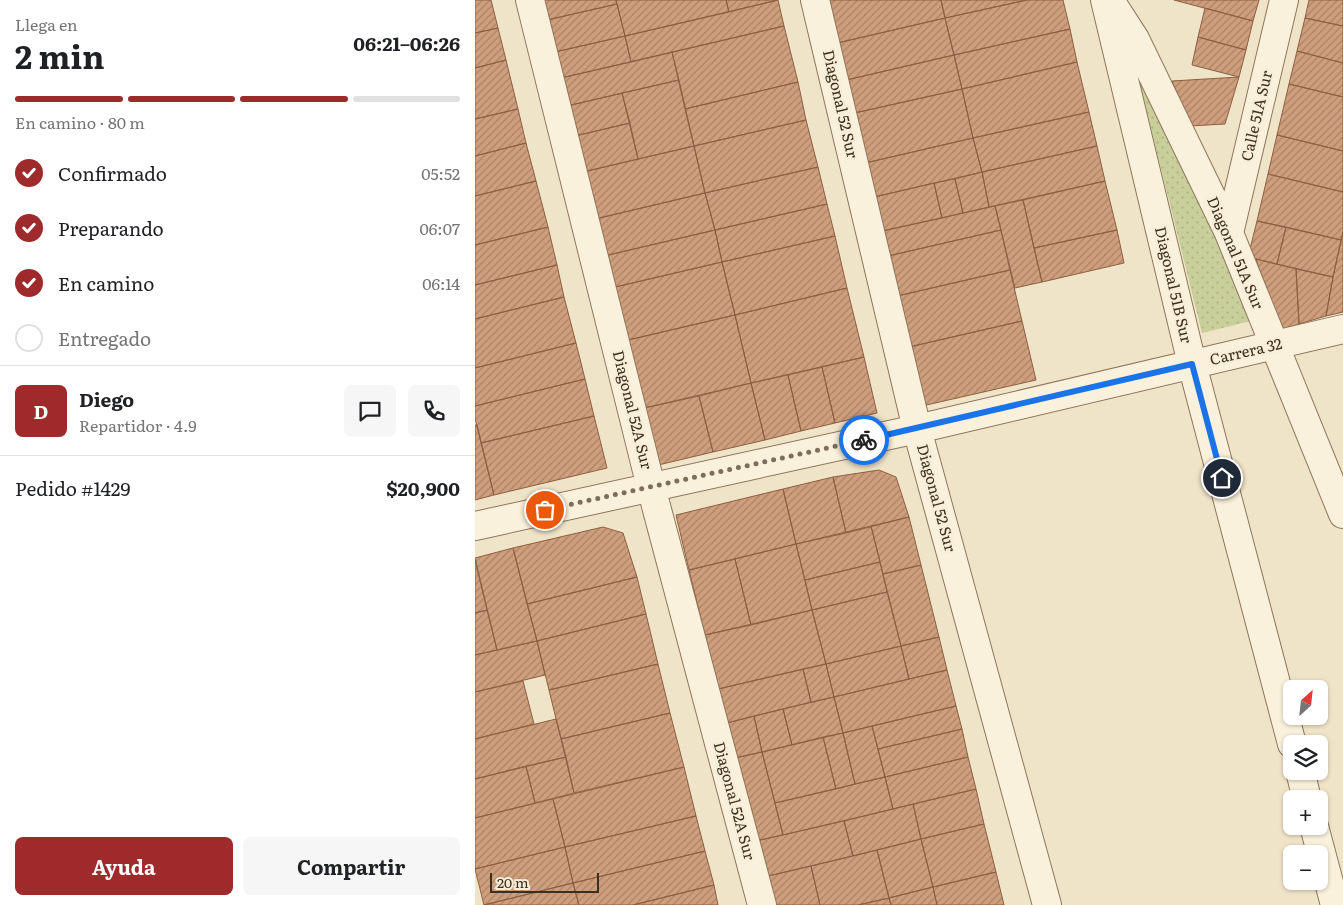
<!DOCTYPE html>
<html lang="es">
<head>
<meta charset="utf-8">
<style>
  body { margin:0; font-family:Literata,serif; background:#f6f6f6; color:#202124; height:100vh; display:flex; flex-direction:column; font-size:19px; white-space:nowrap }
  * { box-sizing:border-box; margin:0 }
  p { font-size:16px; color:#757577 }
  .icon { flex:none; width:28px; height:28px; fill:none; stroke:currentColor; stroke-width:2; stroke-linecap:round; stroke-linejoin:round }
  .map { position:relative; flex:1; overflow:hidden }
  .drawer { display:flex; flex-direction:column; background:#fff; width:475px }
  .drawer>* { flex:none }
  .needle { width:32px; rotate:27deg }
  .tools { position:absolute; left:808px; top:680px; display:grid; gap:10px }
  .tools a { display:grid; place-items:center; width:45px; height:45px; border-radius:8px; background:#fff; box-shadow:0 1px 4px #0004; font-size:25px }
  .scale { position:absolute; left:15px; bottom:12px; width:109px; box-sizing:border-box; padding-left:5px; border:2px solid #3d2e20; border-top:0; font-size:14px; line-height:18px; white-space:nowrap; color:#3d2e20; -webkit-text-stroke:4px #f7eed8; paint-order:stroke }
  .pin { position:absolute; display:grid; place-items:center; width:42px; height:42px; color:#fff; margin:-21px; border:2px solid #fff; border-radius:50%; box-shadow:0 1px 5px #0007 }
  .courier { position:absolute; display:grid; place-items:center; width:50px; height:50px; margin:-25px; border:4px solid #1a73e8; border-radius:50%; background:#fff; color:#222; box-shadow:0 1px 6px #0007 }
  .headline em { font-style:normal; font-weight:700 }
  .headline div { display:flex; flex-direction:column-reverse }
  .headline { display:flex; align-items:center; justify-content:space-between; height:85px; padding:0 15px }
  h1 { font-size:32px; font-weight:700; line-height:38px }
  .bar { display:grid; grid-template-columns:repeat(4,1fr); gap:8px 5px; align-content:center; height:60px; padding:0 15px }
  .bar i { height:6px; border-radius:4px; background:#e0e0e0 }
  .bar .on { background:#9e2a2b }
  .bar p { grid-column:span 4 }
  .line { display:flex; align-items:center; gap:12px; padding:0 15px; border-top:1px solid #e0e0e0 }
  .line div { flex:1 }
  .round { display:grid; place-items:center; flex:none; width:52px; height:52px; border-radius:8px; background:#f6f6f6 }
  ol { padding:0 15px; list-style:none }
  li { display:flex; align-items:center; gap:15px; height:55px }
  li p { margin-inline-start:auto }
  li .icon { padding:5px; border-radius:50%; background:#9e2a2b; color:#fff; stroke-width:4 }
  li:last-child { color:#757577 }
  li i { width:28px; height:28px; border:2px solid #e0e0e0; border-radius:50% }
  .primary-button { display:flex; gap:10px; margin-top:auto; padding:10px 15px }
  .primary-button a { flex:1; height:58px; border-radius:8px; background:#9e2a2b; color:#fff; font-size:20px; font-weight:700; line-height:58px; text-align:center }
  .primary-button a+a { background:#f6f6f6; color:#202124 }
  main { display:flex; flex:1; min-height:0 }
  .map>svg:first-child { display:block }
  .park { fill:url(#park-dots) }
  .building { fill:url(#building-hatch); stroke:#8d5f41 }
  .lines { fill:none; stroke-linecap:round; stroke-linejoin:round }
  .minor-casing { stroke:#8d765c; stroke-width:30 }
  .minor { stroke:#faf1dc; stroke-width:28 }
  .done { stroke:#7c6e5b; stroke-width:5; stroke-dasharray:0 9 }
  .route { stroke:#1a73e8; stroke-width:6 }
  .labels { text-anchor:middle; stroke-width:5; stroke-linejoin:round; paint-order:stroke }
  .street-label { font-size:15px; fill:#3d2e20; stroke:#f7eed8 }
</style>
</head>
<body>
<main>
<section class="drawer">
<div class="headline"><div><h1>2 min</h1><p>Llega en</p></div><em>06:21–06:26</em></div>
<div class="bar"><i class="on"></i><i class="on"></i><i class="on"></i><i></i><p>En camino · 80 m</p></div>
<ol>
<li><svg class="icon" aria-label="check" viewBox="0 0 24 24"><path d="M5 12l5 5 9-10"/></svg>Confirmado<p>05:52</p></li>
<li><svg class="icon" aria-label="check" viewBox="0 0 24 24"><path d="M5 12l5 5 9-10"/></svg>Preparando<p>06:07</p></li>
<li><svg class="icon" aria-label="check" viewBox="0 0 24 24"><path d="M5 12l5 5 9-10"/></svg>En camino<p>06:14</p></li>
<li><i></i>Entregado</li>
</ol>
<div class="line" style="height:90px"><b class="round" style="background:#9e2a2b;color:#fff">D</b><div><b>Diego</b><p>Repartidor · 4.9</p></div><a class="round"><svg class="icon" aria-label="chat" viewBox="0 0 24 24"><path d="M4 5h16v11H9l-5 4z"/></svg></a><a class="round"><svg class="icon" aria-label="phone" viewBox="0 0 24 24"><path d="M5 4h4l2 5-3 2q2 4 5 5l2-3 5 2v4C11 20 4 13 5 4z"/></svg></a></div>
<div class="line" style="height:65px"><div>Pedido #1429</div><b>$20,900</b></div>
<div class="primary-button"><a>Ayuda</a><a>Compartir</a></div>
</section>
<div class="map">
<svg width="868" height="905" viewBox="0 0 868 905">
  <defs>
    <pattern id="park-dots" width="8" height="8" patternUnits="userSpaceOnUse" patternTransform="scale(1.25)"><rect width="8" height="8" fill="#c9cf9b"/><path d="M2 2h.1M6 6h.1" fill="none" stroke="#aeb285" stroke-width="1.8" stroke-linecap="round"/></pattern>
    <pattern id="building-hatch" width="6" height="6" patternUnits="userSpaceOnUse" patternTransform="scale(1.25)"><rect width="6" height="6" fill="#cf9f7d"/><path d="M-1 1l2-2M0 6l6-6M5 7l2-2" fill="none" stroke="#a98266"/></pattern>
  </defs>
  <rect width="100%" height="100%" fill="#f0e4c8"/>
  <path class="park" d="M 653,36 L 776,321 L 727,333 Z"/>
  <path class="building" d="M 0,0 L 16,0 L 23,28 L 0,33 Z
    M 67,0 L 141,0 L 142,4 L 72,20 Z
    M 141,0 L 251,0 L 254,12 L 150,36 Z
    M 251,0 L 303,0 L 254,12 Z
    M 303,0 L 309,26 L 156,62 L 150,36 Z
    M 348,0 L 466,0 L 470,18 L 358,44 Z
    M 466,0 L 552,0 L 470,18 Z
    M 552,0 L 588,0 L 595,29 L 479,55 L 470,18 Z
    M 699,0 L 784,0 L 778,21 Z
    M 834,0 L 868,0 L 868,26 L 830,18 Z
    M 142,4 L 150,36 L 80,52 L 72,20 Z
    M 730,8 L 778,21 L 771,50 L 723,37 Z
    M 470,18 L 479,55 L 367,81 L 358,44 Z
    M 830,18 L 868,26 L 868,63 L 822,51 Z
    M 309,26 L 323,82 L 210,109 L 197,52 Z
    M 23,28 L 31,60 L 0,68 L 0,33 Z
    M 595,29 L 602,62 L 487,89 L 479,55 Z
    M 150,36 L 156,62 L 86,78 L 80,52 Z
    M 723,37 L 771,50 L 764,77 L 717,65 Z
    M 822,51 L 868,63 L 868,97 L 814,84 Z
    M 197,52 L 204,80 L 92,106 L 86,78 Z
    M 479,55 L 487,89 L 375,114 L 367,81 Z
    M 31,60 L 43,109 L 0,119 L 0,68 Z
    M 602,62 L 614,112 L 498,138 L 487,89 Z
    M 764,77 L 750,124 L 715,126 L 697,81 Z
    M 204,80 L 219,146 L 163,159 L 147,93 Z
    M 323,82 L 331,120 L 219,146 L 210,109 Z
    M 814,84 L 868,97 L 868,151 L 802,135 Z
    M 487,89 L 498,138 L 386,164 L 375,114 Z
    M 147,93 L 155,123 L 100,136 L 92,106 Z
    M 43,109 L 51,143 L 0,156 L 0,119 Z
    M 614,112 L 622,146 L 507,172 L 498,138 Z
    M 331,120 L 343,167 L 230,193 L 219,146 Z
    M 155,123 L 163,159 L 108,172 L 100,136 Z
    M 802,135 L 868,151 L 868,192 L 793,174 Z
    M 498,138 L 507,172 L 395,198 L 386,164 Z
    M 51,143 L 61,181 L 0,196 L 0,156 Z
    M 219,146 L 230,193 L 120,219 L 108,172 Z
    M 622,146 L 630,181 L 514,207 L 507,172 Z
    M 343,167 L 352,204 L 240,230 L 230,193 Z
    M 507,172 L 514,207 L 488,213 L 480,179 Z
    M 793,174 L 868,192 L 868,232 L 866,240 L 782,221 Z
    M 480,179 L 488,213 L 467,218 L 459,183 Z
    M 61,181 L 73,227 L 0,245 L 0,196 Z
    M 630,181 L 642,230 L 559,248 L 548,200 Z
    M 459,183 L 467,218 L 407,231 L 395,198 Z
    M 230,193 L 240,230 L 129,256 L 120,219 Z
    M 548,200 L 567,282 L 540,288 L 520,206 Z
    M 352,204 L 360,236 L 247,262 L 240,230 Z
    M 520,206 L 526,230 L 413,256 L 407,231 Z
    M 782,221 L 811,227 L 802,264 L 773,257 Z
    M 73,227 L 82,265 L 0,285 L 0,245 Z
    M 811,227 L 866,240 L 858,277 L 802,264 Z
    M 240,230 L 247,262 L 136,288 L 129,256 Z
    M 526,230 L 535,270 L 422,296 L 413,256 Z
    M 642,230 L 649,263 L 567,282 L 559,248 Z
    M 868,232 L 868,312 L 851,316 L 858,277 Z
    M 360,236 L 372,288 L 260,315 L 247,262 Z
    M 781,259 L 821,269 L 824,324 L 802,331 Z
    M 247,262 L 260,315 L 149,341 L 136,288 Z
    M 82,265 L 89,297 L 0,319 L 0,285 Z
    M 821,269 L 858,277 L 851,316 L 824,324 Z
    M 535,270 L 547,321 L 434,347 L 422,296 Z
    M 372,288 L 389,357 L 276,383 L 260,315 Z
    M 89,297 L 101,343 L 0,368 L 0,319 Z
    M 260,315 L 276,383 L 165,409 L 149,341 Z
    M 547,321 L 561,380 L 447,406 L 434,347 Z
    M 101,343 L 110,379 L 0,406 L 0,368 Z
    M 389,357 L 402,413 L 360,423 L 347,367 Z
    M 347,367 L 360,423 L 326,431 L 313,375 Z
    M 313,375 L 326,431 L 290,440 L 276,383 Z
    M 110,379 L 119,416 L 6,443 L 0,418 L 0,406 Z
    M 276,383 L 290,440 L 238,452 L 224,396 Z
    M 224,396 L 238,452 L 179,466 L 165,409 Z
    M 119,416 L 132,468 L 19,495 L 6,443 Z
    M 0,425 L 2,425 L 19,495 L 0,500 Z
    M 404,470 L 421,477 L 434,517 L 371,533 L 358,477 Z
    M 358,477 L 371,533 L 321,544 L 308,489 Z
    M 308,489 L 321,544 L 214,570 L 201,515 Z
    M 434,517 L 446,565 L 408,574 L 396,526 Z
    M 396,526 L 405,562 L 330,580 L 321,544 Z
    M 128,527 L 148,533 L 162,577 L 52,604 L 38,548 Z
    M 321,544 L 337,610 L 276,625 L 260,559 Z
    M 38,548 L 62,641 L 22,650 L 0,558 Z
    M 260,559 L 276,625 L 230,635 L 214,570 Z
    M 0,560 L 12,610 L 0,613 Z
    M 405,562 L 412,592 L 337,610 L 330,580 Z
    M 446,565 L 464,637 L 426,646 L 408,574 Z
    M 162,577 L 171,614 L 62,641 L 52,604 Z
    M 412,592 L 426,646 L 351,664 L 337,610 Z
    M 12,610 L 22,650 L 0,655 L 0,613 Z
    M 337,610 L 351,664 L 243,689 L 230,635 Z
    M 171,614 L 183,664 L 74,690 L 62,641 Z
    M 464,637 L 472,670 L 434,679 L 426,646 Z
    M 62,641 L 70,675 L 0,692 L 0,655 Z
    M 426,646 L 434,679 L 359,697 L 351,664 Z
    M 183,664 L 195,713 L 86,739 L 74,690 Z
    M 351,664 L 359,697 L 336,702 L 328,669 Z
    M 328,669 L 336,702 L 252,723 L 243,689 Z
    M 472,670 L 481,706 L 368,733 L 359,697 Z
    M 48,681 L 59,724 L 0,739 L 0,692 Z
    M 359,697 L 368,733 L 317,745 L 308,709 Z
    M 481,706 L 487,729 L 403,749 L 397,726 Z
    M 308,709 L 317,745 L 287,752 L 279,716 Z
    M 195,713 L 209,767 L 99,793 L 86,739 Z
    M 279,716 L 287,752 L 260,758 L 252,723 Z
    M 81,719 L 91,757 L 0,779 L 0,739 Z
    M 397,726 L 410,777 L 380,784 L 368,733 Z
    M 487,729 L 493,757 L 410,777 L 403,749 Z
    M 368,733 L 380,784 L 361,789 L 348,737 Z
    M 348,737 L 361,789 L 300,803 L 287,752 Z
    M 287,752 L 308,835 L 281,841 L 260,758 Z
    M 91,757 L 99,793 L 60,803 L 51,766 Z
    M 493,757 L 501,789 L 418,809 L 410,777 Z
    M 51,766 L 60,803 L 0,818 L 0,779 Z
    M 209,767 L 221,816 L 90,847 L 78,799 Z
    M 410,777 L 418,809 L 308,835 L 300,803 Z
    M 501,789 L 509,824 L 446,839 L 438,804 Z
    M 78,799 L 90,847 L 0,869 L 0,818 Z
    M 438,804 L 446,839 L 378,856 L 369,821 Z
    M 221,816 L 230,851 L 98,883 L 90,847 Z
    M 369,821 L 378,856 L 289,877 L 281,841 Z
    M 509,824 L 521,872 L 458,887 L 446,839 Z
    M 446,839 L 458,887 L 414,898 L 402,850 Z
    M 90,847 L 98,883 L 9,905 L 0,869 Z
    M 402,850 L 414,898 L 383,905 L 345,905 L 336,866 Z
    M 230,851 L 239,885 L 158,905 L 104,905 L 98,883 Z
    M 336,866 L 345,905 L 296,905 L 289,877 Z
    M 521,872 L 529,905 L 462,905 L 458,887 Z
    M 98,883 L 104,905 L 9,905 Z
    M 239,885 L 243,905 L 158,905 Z
    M 458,887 L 462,905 L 416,905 L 414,898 Z
    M 414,898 L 416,905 L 383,905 Z"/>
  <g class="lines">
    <g class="minor-casing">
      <path id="minor" d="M 55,0 L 176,487 L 287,905
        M 340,0 L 442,429 L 572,905
        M 630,0 L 717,364 L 817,744
        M 638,5 L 660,39 L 754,233 L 868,514
        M 754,233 L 809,0
        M 0,526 L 442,429 L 868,329
        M 825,771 L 832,799
        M 839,826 L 860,905"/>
    </g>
    <use href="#minor" class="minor"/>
  </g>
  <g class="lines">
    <path class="done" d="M 70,510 L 389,440"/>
    <path class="route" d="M 389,440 L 717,364 L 747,478"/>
  </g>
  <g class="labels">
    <g class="street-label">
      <text transform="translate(365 104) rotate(77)" y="5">Diagonal 52 Sur</text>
      <text transform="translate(782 116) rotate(-77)" y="5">Calle 51A Sur</text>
      <text transform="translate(760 253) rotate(67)" y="5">Diagonal 51A Sur</text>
      <text transform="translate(698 285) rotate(77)" y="5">Diagonal 51B Sur</text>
      <text transform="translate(771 352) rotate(-13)" y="5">Carrera 32</text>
      <text transform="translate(157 410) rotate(76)" y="5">Diagonal 52A Sur</text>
      <text transform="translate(461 498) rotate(75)" y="5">Diagonal 52 Sur</text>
      <text transform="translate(259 801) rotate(75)" y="5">Diagonal 52A Sur</text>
    </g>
  </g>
</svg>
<div class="tools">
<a><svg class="needle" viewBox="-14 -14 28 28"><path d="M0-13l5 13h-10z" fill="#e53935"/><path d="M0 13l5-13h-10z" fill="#757577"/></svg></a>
<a><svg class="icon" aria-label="layers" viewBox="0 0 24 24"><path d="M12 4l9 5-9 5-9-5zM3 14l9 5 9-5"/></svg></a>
<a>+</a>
<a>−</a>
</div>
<div class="scale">20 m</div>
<div class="pin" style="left:70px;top:510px;background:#ea580c"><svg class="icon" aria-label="bag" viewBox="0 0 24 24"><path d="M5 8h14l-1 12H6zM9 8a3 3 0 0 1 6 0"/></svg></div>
<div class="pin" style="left:747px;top:478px;background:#1f2937"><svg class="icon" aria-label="home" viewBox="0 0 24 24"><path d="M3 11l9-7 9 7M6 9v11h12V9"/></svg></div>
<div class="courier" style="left:389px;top:440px"><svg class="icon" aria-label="bike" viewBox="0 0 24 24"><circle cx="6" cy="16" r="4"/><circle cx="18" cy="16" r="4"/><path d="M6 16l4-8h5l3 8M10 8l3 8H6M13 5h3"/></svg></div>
</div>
</main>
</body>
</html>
